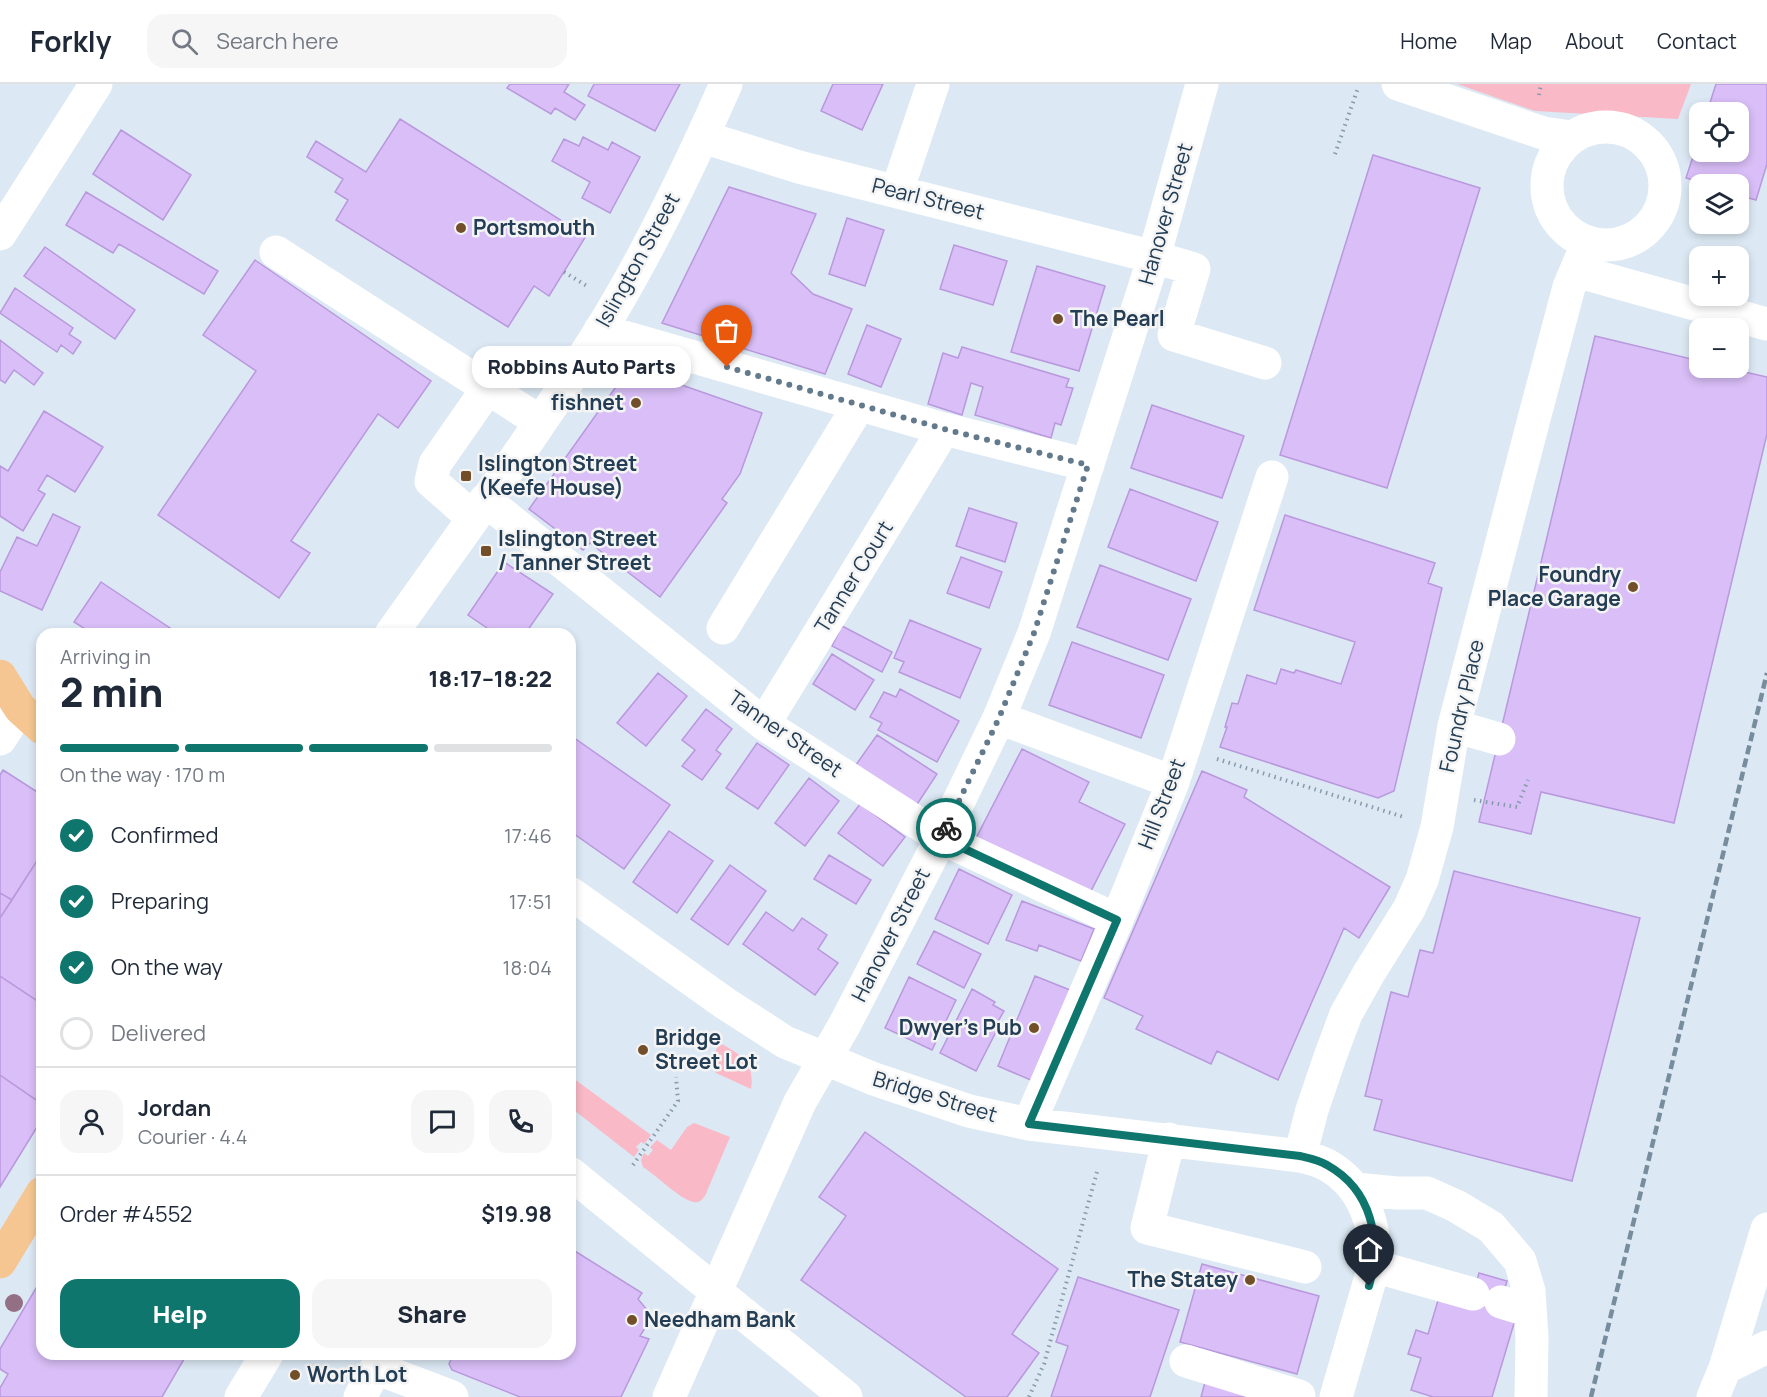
<!DOCTYPE html>
<html lang="en">
<head>
<meta charset="utf-8">
<style>
  body { margin:0; font-family:Manrope,sans-serif; background:#f6f6f7; color:#1f2937; height:100vh; display:flex; flex-direction:column; font-size:22px; white-space:nowrap }
  * { box-sizing:border-box; margin:0 }
  p { font-size:20px; color:#747a83 }
  .icon { flex:none; width:33px; height:33px; fill:none; stroke:currentColor; stroke-width:2; stroke-linecap:round; stroke-linejoin:round }
  .map { position:relative; flex:1; overflow:hidden }
  .side { position:absolute; left:36px; top:544px; width:540px; height:732px; display:flex; flex-direction:column; background:#fff; border-radius:18px; box-shadow:0 3px 9px #0003 }
  .side>* { flex:none }
  .fabs { position:absolute; left:1689px; top:18px; display:grid; gap:12px }
  .fabs a { display:grid; place-items:center; width:60px; height:60px; border-radius:12px; background:#fff; box-shadow:0 3px 9px #0003; font-size:30px }
  .pin { position:absolute; display:grid; place-items:center; width:51px; height:51px; color:#fff; margin:-62px -26px; border-radius:50% 50% 50% 0; rotate:-45deg; box-shadow:0 0 6px #0007 }
  .pin .icon { rotate:45deg }
  .courier { position:absolute; display:grid; place-items:center; width:60px; height:60px; margin:-30px; border:4px solid #0f766e; border-radius:50%; background:#fff; color:#222; box-shadow:0 2px 8px #0007 }
  .bubble { position:absolute; height:42px; border-radius:18px; background:#fff; box-shadow:0 3px 9px #0003; font-size:20px; font-weight:800; line-height:42px; text-align:center }
  .headline em { font-style:normal; font-weight:800 }
  .headline div { display:flex; flex-direction:column-reverse }
  .headline { display:flex; align-items:center; justify-content:space-between; height:102px; padding:0 24px }
  h1 { font-size:39px; font-weight:800; line-height:45px }
  .bar { display:grid; grid-template-columns:repeat(4,1fr); gap:9px 6px; align-content:center; height:72px; padding:0 24px }
  .bar i { height:8px; border-radius:4px; background:#e0e1e3 }
  .bar .on { background:#0f766e }
  .bar p { grid-column:span 4 }
  .line { display:flex; align-items:center; gap:15px; padding:0 24px; border-top:2px solid #e0e1e3 }
  .line div { flex:1 }
  .round { display:grid; place-items:center; flex:none; width:63px; height:63px; border-radius:18px; background:#f6f6f7 }
  ol { padding:0 24px; list-style:none }
  li { display:flex; align-items:center; gap:18px; height:66px }
  li p { margin-inline-start:auto }
  li .icon { padding:6px; border-radius:50%; background:#0f766e; color:#fff; stroke-width:4 }
  li:last-child { color:#747a83 }
  li i { width:33px; height:33px; border:3px solid #e0e1e3; border-radius:50% }
  .primary-button { display:flex; gap:12px; margin-top:auto; padding:12px 24px }
  .primary-button a { flex:1; height:69px; border-radius:18px; background:#0f766e; color:#fff; font-size:24px; font-weight:800; line-height:69px; text-align:center }
  .primary-button a+a { background:#f6f6f7; color:#1f2937 }
  header { display:flex; align-items:center; gap:36px; box-sizing:border-box; height:84px; padding:0 30px; background:#fff; border-bottom:2px solid #e0e1e3 }
  header strong { font-size:28px }
  nav { display:flex; gap:33px; margin-inline-start:auto; font-size:21px }
  .search { width:420px; height:54px; background:#f6f6f7; display:flex; align-items:center; gap:15px; box-sizing:border-box; padding:0 21px; border-radius:18px; color:#747a83; font-size:22px }
  .map>svg:first-child { display:block }
  .green { fill:#f9b9c6 }
  .building { fill:#d9bef7; stroke:#b998dd; stroke-width:1.5 }
  .lines { fill:none; stroke-linecap:round; stroke-linejoin:round }
  .path { stroke:#879aab; stroke-width:4; stroke-dasharray:1.5 4.5; stroke-linecap:butt }
  .minor { stroke:#fff; stroke-width:33 }
  .major { stroke:#f5c691; stroke-width:33 }
  .rail { stroke:#778c9d; stroke-width:4.5; stroke-dasharray:9 4.5; stroke-linecap:butt }
  .tree { fill:#947084 }
  .done { stroke:#63798c; stroke-width:6; stroke-dasharray:0 10.8 }
  .route { stroke:#0f766e; stroke-width:8 }
  .poi-dot { fill:#734f29; stroke:#f4f4f4; stroke-width:2 }
  .labels { text-anchor:middle; stroke-width:5; stroke-linejoin:round; paint-order:stroke }
  .street-label { font-size:21px; fill:#223d54; stroke:#f4f4f4 }
  .poi-label { font-size:21px; font-weight:bold; fill:#223d54; stroke:#f4f4f4; text-anchor:start }
</style>
</head>
<body>
<header>
<strong>Forkly</strong>
<div class="search"><svg class="icon" aria-label="search" viewBox="0 0 24 24"><circle cx="10" cy="10" r="6"/><path d="M15 15l6 6"/></svg>Search here</div>
<nav><a>Home</a><a>Map</a><a>About</a><a>Contact</a></nav>
</header>
<div class="map">
<svg width="1767" height="1313" viewBox="0 0 1767 1313">
  <rect width="100%" height="100%" fill="#dce9f4"/>
  <path class="green" d="M 1457,0 L 1691,0 L 1678,35 L 1535,27 Z
    M 720,959 C 741,971 755,978 751,1005 L 716,989 C 707,978 714,970 720,959 Z
    M 570,992 L 651,1051 L 644,1060 L 641,1058 L 636,1063 L 639,1066 L 634,1073 L 570,1023 Z
    M 694,1039 L 730,1053 L 705,1112 C 703,1114 701,1117 698,1118 C 685,1121 655,1090 643,1083 L 641,1076 L 644,1069 L 648,1072 L 653,1066 L 650,1063 L 657,1056 L 671,1066 L 687,1043 Z"/>
  <path class="building" d="M 510,0 L 569,0 L 564,8 L 585,21 L 575,36 L 555,24 L 551,30 L 507,4 Z
    M 594,0 L 680,0 L 655,47 L 588,12 Z
    M 833,0 L 883,0 L 862,46 L 821,27 Z
    M 1716,0 L 1767,0 L 1767,80 L 1756,116 L 1738,111 L 1738,100 L 1706,100 L 1686,94 L 1700,51 L 1700,68 L 1738,68 L 1738,28 L 1707,28 Z
    M 400,35 L 586,152 L 549,212 L 534,202 L 508,243 L 336,136 L 348,116 L 335,108 L 343,95 L 307,73 L 311,65 L 316,57 L 366,88 Z
    M 121,46 L 191,91 L 163,136 L 93,90 Z
    M 583,53 L 608,66 L 612,58 L 640,73 L 610,129 L 582,114 L 590,98 L 552,77 L 564,55 L 579,62 Z
    M 1373,71 L 1480,104 L 1387,404 L 1280,371 Z
    M 729,103 L 816,130 L 791,189 L 813,210 L 852,225 L 825,290 L 662,239 Z
    M 86,108 L 218,187 L 204,210 L 119,160 L 113,169 L 66,141 Z
    M 847,134 L 884,146 L 865,202 L 829,190 Z
    M 954,161 L 1007,177 L 993,221 L 940,205 Z
    M 45,163 L 135,226 L 115,255 L 24,192 Z
    M 255,176 L 431,297 L 398,344 L 378,330 L 291,457 L 310,469 L 279,514 L 158,431 L 256,287 L 203,251 Z
    M 1037,182 L 1105,202 L 1079,287 L 1011,268 Z
    M 15,204 L 73,244 L 69,250 L 81,258 L 73,270 L 61,261 L 57,268 L 0,229 Z
    M 867,241 L 901,255 L 881,303 L 848,290 Z
    M 1595,252 L 1700,277 L 1700,284 L 1727,284 L 1767,293 L 1767,350 L 1674,739 L 1541,708 L 1531,750 L 1479,738 Z
    M 0,256 L 43,289 L 34,301 L 14,286 L 5,299 L 0,296 Z
    M 962,263 L 1069,295 L 1066,303 L 1073,304 L 1061,341 L 1055,339 L 1051,354 L 975,331 L 983,303 L 971,299 L 962,331 L 928,320 L 943,269 L 958,274 Z
    M 630,283 L 762,329 L 740,390 L 722,415 L 727,419 L 660,513 L 590,459 L 583,466 L 529,425 Z
    M 1152,321 L 1244,352 L 1222,414 L 1131,384 Z
    M 44,327 L 103,363 L 75,408 L 47,391 L 38,406 L 45,410 L 23,447 L 0,432 L 0,382 L 8,387 Z
    M 1130,405 L 1218,438 L 1196,497 L 1108,463 Z
    M 969,424 L 1017,439 L 1005,478 L 956,462 Z
    M 53,430 L 80,443 L 42,526 L 0,507 L 0,488 L 17,453 L 37,462 Z
    M 1285,431 L 1435,479 L 1428,499 L 1442,504 L 1394,707 L 1378,714 L 1220,663 L 1227,643 L 1225,643 L 1232,619 L 1238,620 L 1247,591 L 1276,600 L 1281,585 L 1294,589 L 1296,586 L 1341,600 L 1355,558 L 1254,526 Z
    M 961,473 L 1002,488 L 989,524 L 947,509 Z
    M 504,478 L 553,510 L 525,550 L 496,550 L 468,531 Z
    M 1100,481 L 1191,515 L 1168,576 L 1077,543 Z
    M 101,498 L 179,550 L 93,550 L 74,538 Z
    M 910,536 L 981,565 L 960,614 L 899,588 L 904,578 L 894,574 Z
    M 842,542 L 892,568 L 882,588 L 832,562 Z
    M 1072,558 L 1164,591 L 1141,654 L 1049,621 Z
    M 832,570 L 874,596 L 855,626 L 813,600 Z
    M 658,589 L 687,612 L 646,662 L 617,639 Z
    M 900,605 L 959,637 L 937,678 L 878,646 L 882,639 L 870,633 L 884,608 L 896,613 Z
    M 706,625 L 732,645 L 716,666 L 721,670 L 702,696 L 682,682 L 695,666 L 682,656 Z
    M 570,651 L 670,721 L 624,785 L 570,747 Z
    M 877,651 L 937,690 L 914,725 L 853,685 Z
    M 757,659 L 789,681 L 758,725 L 726,704 Z
    M 1022,665 L 1089,698 L 1079,718 L 1125,740 L 1090,809 L 975,756 Z
    M 3,686 L 42,711 L 42,769 L 12,816 L 0,809 L 0,691 Z
    M 1202,687 L 1247,706 L 1244,713 L 1390,803 L 1359,854 L 1344,844 L 1278,996 L 1217,967 L 1211,980 L 1136,945 L 1143,932 L 1104,914 Z
    M 809,694 L 839,717 L 805,762 L 775,739 Z
    M 860,720 L 905,753 L 883,782 L 838,749 Z
    M 669,747 L 713,777 L 677,829 L 633,798 Z
    M 42,769 L 42,920 L 0,892 L 0,834 Z
    M 829,771 L 871,796 L 856,820 L 814,795 Z
    M 730,781 L 766,807 L 728,861 L 691,835 Z
    M 959,785 L 1012,811 L 988,860 L 935,835 Z
    M 1454,787 L 1640,834 L 1572,1097 L 1374,1046 L 1382,1016 L 1365,1012 L 1391,908 L 1408,913 L 1420,866 L 1433,869 Z
    M 0,809 L 12,816 L 0,834 Z
    M 1022,817 L 1094,845 L 1081,877 L 1039,861 L 1037,867 L 1006,856 Z
    M 766,828 L 793,847 L 802,834 L 827,851 L 818,865 L 838,879 L 815,911 L 743,860 Z
    M 934,847 L 981,870 L 964,904 L 917,880 Z
    M 0,892 L 42,920 L 42,1020 L 0,991 Z
    M 1035,892 L 1070,906 L 1033,997 L 998,982 Z
    M 909,893 L 956,916 L 932,966 L 885,944 Z
    M 972,905 L 995,918 L 993,921 L 1004,927 L 996,941 L 999,942 L 976,987 L 940,969 Z
    M 0,991 L 42,1020 L 42,1035 L 0,1103 Z
    M 865,1048 L 1058,1185 L 1012,1250 L 1039,1269 L 1007,1313 L 966,1313 L 801,1196 L 846,1132 L 819,1113 Z
    M 570,1164 L 642,1209 L 638,1215 L 648,1227 L 649,1234 L 647,1241 L 640,1252 L 649,1255 L 621,1313 L 520,1313 L 452,1286 L 449,1280 L 453,1270 L 570,1270 Z
    M 1202,1180 L 1319,1212 L 1297,1290 L 1180,1258 Z
    M 1479,1189 L 1507,1197 L 1500,1221 L 1518,1226 L 1492,1313 L 1433,1313 L 1411,1306 L 1421,1274 L 1408,1270 L 1416,1246 L 1428,1250 L 1442,1203 L 1472,1213 Z
    M 1078,1193 L 1179,1226 L 1150,1313 L 1051,1313 L 1068,1262 L 1056,1258 Z
    M 42,1194 L 42,1270 L 187,1270 L 162,1313 L 0,1313 L 0,1304 L 8,1290 L 0,1285 L 0,1265 Z
    M 1205,1298 L 1251,1313 L 1201,1313 Z"/>
  <g class="lines">
    <path class="path" d="M 1539,11 L 1541,0
      M 1335,70 L 1358,4
      M 564,188 L 587,202
      M 1217,675 L 1404,733
      M 1474,716 L 1517,723 L 1528,696
      M 633,1081 L 678,1017 L 676,993
      M 1029,1313 L 1044,1280 L 1098,1084"/>
    <path class="minor" d="M 1398,0 L 1543,49 L 1572,53
      M1547 102a59 59 0 1 1 118 0a59 59 0 1 1-118 0Z
      M 703,53 L 799,83 L 1154,173 L 1194,185 L 1174,251 L 1265,279
      M 897,107 L 933,0
      M 0,150 L 96,0
      M 276,168 L 539,337
      M 1576,187 L 1767,240
      M 600,246 L 944,345 L 1088,381
      M 485,416 L 764,640 L 941,754 L 1117,836
      M 473,434 L 431,397 L 435,380 L 488,304
      M 723,544 L 859,321
      M 391,550 C 462,450 535,351 600,247 C 649,168 689,84 726,0
      M 999,634 L 1173,698
      M 764,640 L 944,345
      M 1454,642 L 1499,655
      M 0,655 L 20,624
      M 570,809 L 726,920 L 785,958 L 874,995 L 969,1027 L 1029,1040 L 1300,1072 C 1309,1074 1319,1077 1327,1081 C 1364,1102 1377,1142 1374,1182 L 1336,1313
      M 1029,1040 L 1117,836 L 1173,698 L 1272,393
      M 1169,1055 L 1147,1144 L 1305,1183
      M 1300,1072 L 1312,1026 L 1330,973 L 1346,930 L 1369,889 L 1409,825 L 1422,796 L 1437,743 L 1454,642 L 1535,331 L 1569,203 L 1588,158
      M 570,1089 L 846,1313
      M 1355,1105 L 1397,1109 L 1427,1109 L 1456,1122 L 1491,1143 L 1520,1177 L 1529,1207 L 1532,1253 L 1531,1313
      M 1374,1182 L 1473,1210
      M 1501,1218 L 1530,1227
      M 1186,1277 L 1299,1312
      M 376,1284 L 452,1313
      M 1725,1284 L 1767,1263
      M 241,1313 L 267,1270
      M 360,1313 L 384,1270
      M 669,1313 L 800,1018 L 845,940 L 941,754 L 999,634 L 1034,549 L 1154,173 L 1202,0
      M 1713,1313 L 1725,1284 L 1767,1145"/>
    <path class="major" d="M 0,592 L 20,624 L 42,644
      M 0,1178 L 42,1109"/>
    <path class="rail" d="M 1591,1313 L 1767,589"/>
  </g>
  <circle class="tree" cx="14" cy="1219" r="9"/>
  <g class="lines">
    <path class="done" d="M 727,283 L 944,345 L 1088,381 L 1034,549 L 999,634 L 946,744"/>
    <path class="route" d="M 946,744 L 941,754 L 1117,836 L 1029,1040 L 1300,1072 C 1309,1074 1319,1076 1327,1081 C 1372,1106 1382,1156 1369,1202"/>
  </g>
  <g class="poi-dot">
    <circle cx="461" cy="144" r="6"/>
    <circle cx="1058" cy="235" r="6"/>
    <circle cx="636" cy="319" r="6"/>
    <rect x="460" y="386" width="12" height="12" rx="3"/>
    <rect x="480" y="461" width="12" height="12" rx="3"/>
    <circle cx="1633" cy="503" r="6"/>
    <circle cx="1034" cy="944" r="6"/>
    <circle cx="643" cy="966" r="6"/>
    <circle cx="1250" cy="1196" r="6"/>
    <circle cx="632" cy="1236" r="6"/>
    <circle cx="295" cy="1291" r="6"/>
  </g>
  <g class="labels">
    <g class="street-label">
      <text transform="translate(928 115) rotate(14)" y="7">Pearl Street</text>
      <text transform="translate(1166 130) rotate(-74)" y="7">Hanover Street</text>
      <text transform="translate(638 176) rotate(-61)" y="7">Islington Street</text>
      <text transform="translate(854 493) rotate(-58)" y="7">Tanner Court</text>
      <text transform="translate(1462 622) rotate(-77)" y="7">Foundry Place</text>
      <text transform="translate(785 650) rotate(35)" y="7">Tanner Street</text>
      <text transform="translate(1162 720) rotate(-69)" y="7">Hill Street</text>
      <text transform="translate(891 851) rotate(-63)" y="7">Hanover Street</text>
      <text transform="translate(935 1013) rotate(17)" y="7">Bridge Street</text>
    </g>
    <g class="poi-label">
      <text x="473" y="151">Portsmouth</text>
      <text x="1070" y="242">The Pearl</text>
      <text x="624" y="326" text-anchor="end">fishnet</text>
      <text x="478" y="387">Islington Street<tspan x="478" dy="24">(Keefe House)</tspan></text>
      <text x="498" y="462">Islington Street<tspan x="498" dy="24">/ Tanner Street</tspan></text>
      <text x="1621" y="498" text-anchor="end">Foundry<tspan x="1621" dy="24">Place Garage</tspan></text>
      <text x="1022" y="951" text-anchor="end">Dwyer's Pub</text>
      <text x="655" y="961">Bridge<tspan x="655" dy="24">Street Lot</tspan></text>
      <text x="1238" y="1203" text-anchor="end">The Statey</text>
      <text x="644" y="1243">Needham Bank</text>
      <text x="307" y="1298">Worth Lot</text>
    </g>
  </g>
</svg>
<div class="fabs">
<a><svg class="icon" aria-label="locate" viewBox="0 0 24 24"><circle cx="12" cy="12" r="6"/><path d="M12 2v4M12 18v4M2 12h4M18 12h4"/></svg></a>
<a><svg class="icon" aria-label="layers" viewBox="0 0 24 24"><path d="M12 4l9 5-9 5-9-5zM3 14l9 5 9-5"/></svg></a>
<a>+</a>
<a>−</a>
</div>
<div class="pin" style="left:727px;top:283px;background:#ea580c"><svg class="icon" aria-label="bag" viewBox="0 0 24 24"><path d="M5 8h14l-1 12H6zM9 8a3 3 0 0 1 6 0"/></svg></div>
<div class="pin" style="left:1369px;top:1202px;background:#1f2937"><svg class="icon" aria-label="home" viewBox="0 0 24 24"><path d="M3 11l9-7 9 7M6 9v11h12V9"/></svg></div>
<div class="courier" style="left:946px;top:744px"><svg class="icon" aria-label="bike" viewBox="0 0 24 24"><circle cx="6" cy="16" r="4"/><circle cx="18" cy="16" r="4"/><path d="M6 16l4-8h5l3 8M10 8l3 8H6M13 5h3"/></svg></div>
<div class="bubble" style="left:472px;top:262px;width:219px">Robbins Auto Parts</div>
<section class="side">
<div class="headline"><div><h1>2 min</h1><p>Arriving in</p></div><em>18:17–18:22</em></div>
<div class="bar"><i class="on"></i><i class="on"></i><i class="on"></i><i></i><p>On the way · 170 m</p></div>
<ol>
<li><svg class="icon" aria-label="check" viewBox="0 0 24 24"><path d="M5 12l5 5 9-10"/></svg>Confirmed<p>17:46</p></li>
<li><svg class="icon" aria-label="check" viewBox="0 0 24 24"><path d="M5 12l5 5 9-10"/></svg>Preparing<p>17:51</p></li>
<li><svg class="icon" aria-label="check" viewBox="0 0 24 24"><path d="M5 12l5 5 9-10"/></svg>On the way<p>18:04</p></li>
<li><i></i>Delivered</li>
</ol>
<div class="line" style="height:108px"><a class="round"><svg class="icon" aria-label="person" viewBox="0 0 24 24"><circle cx="12" cy="8" r="4"/><path d="M4 21q1-7 8-7t8 7"/></svg></a><div><b>Jordan</b><p>Courier · 4.4</p></div><a class="round"><svg class="icon" aria-label="chat" viewBox="0 0 24 24"><path d="M4 5h16v11H9l-5 4z"/></svg></a><a class="round"><svg class="icon" aria-label="phone" viewBox="0 0 24 24"><path d="M5 4h4l2 5-3 2q2 4 5 5l2-3 5 2v4C11 20 4 13 5 4z"/></svg></a></div>
<div class="line" style="height:78px"><div>Order #4552</div><b>$19.98</b></div>
<div class="primary-button"><a>Help</a><a>Share</a></div>
</section>
</div>
</body>
</html>
